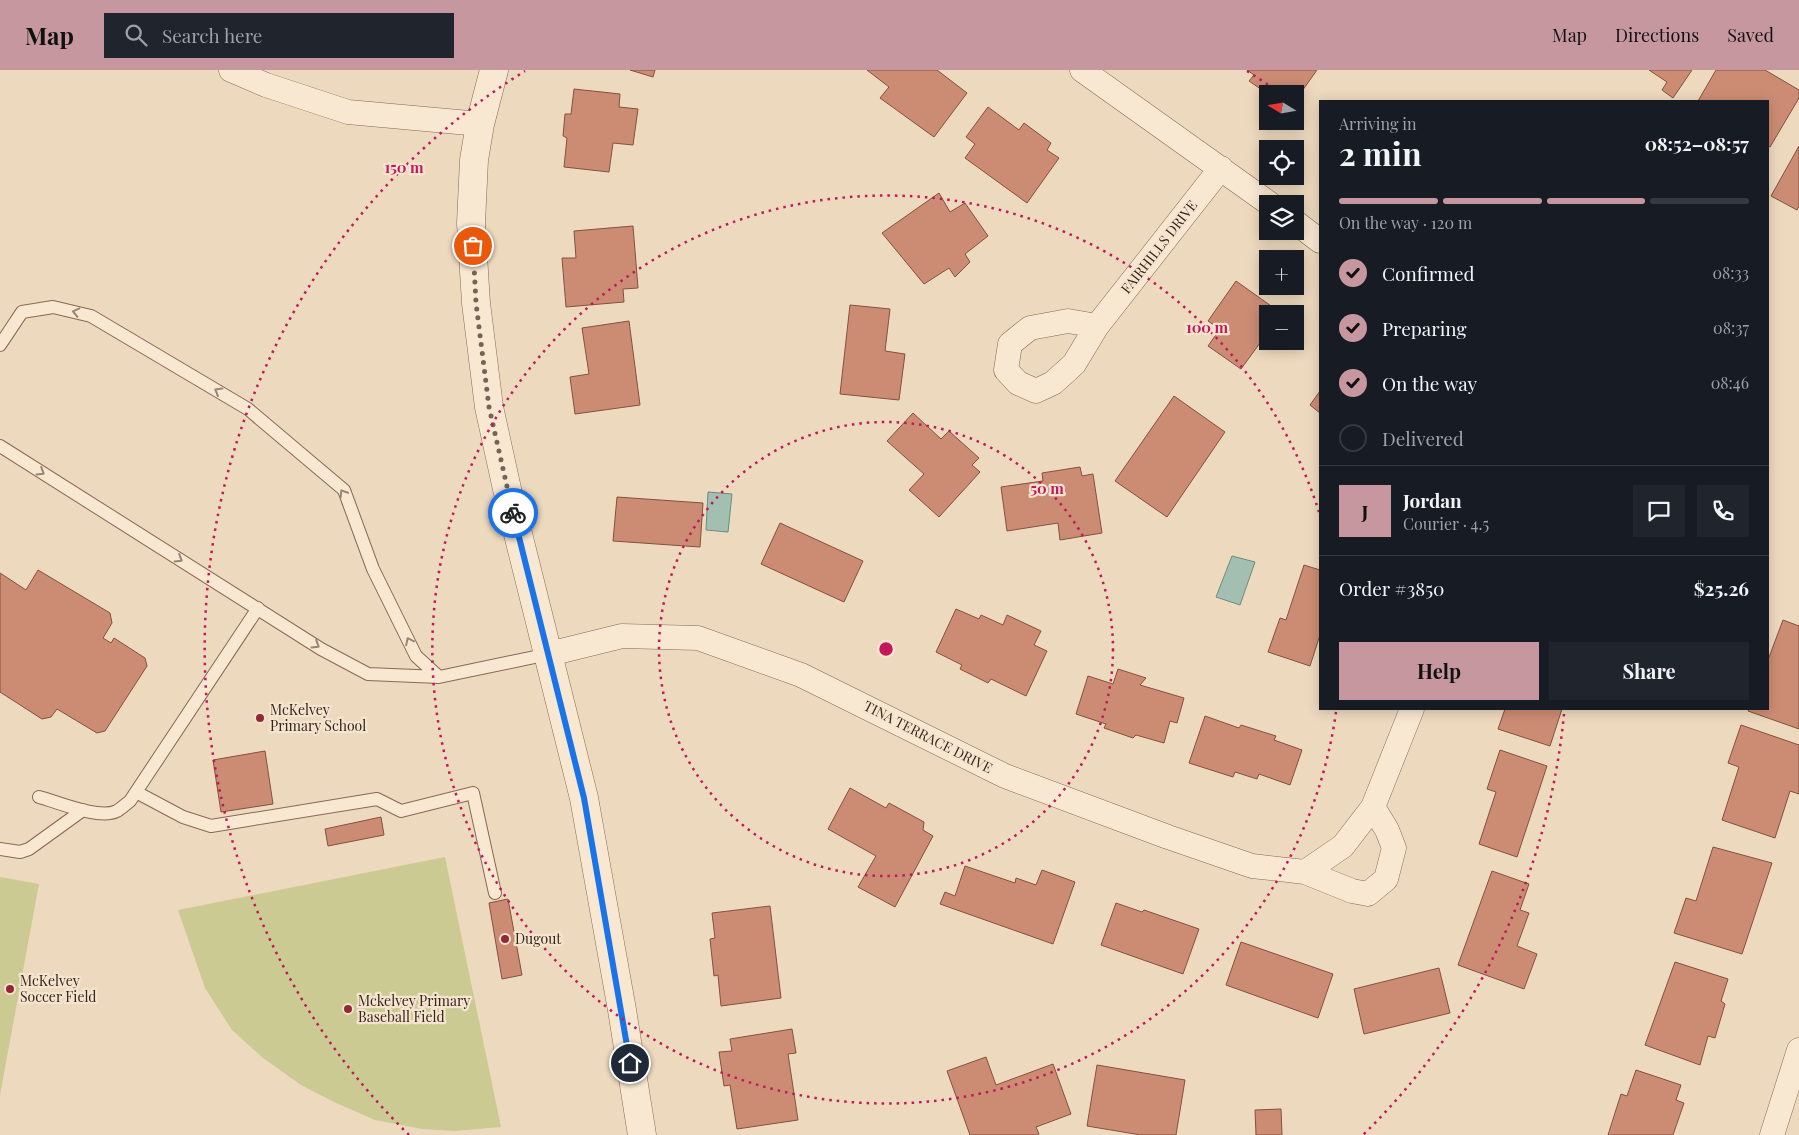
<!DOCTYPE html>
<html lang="en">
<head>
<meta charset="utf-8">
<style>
  body { margin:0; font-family:"Playfair Display",serif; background:#20242c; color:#f1f3f6; height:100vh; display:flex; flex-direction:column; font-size:19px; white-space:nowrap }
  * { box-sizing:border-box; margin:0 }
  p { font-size:16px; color:#9ea1a6 }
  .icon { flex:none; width:28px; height:28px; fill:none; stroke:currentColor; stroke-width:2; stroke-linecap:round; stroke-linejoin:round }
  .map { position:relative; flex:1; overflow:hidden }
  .drawer { position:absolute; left:1319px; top:30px; width:450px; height:610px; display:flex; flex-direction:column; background:#171b24; border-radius:0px; box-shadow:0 2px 12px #0003 }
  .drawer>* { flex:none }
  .needle { width:32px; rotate:281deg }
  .buttons { position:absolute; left:1259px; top:15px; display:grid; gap:10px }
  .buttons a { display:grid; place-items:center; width:45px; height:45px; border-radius:0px; background:#171b24; box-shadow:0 2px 12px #0003; font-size:25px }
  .pin { position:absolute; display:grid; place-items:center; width:42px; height:42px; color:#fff; margin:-21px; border:2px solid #fff; border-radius:50%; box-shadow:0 1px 5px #0007 }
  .courier { position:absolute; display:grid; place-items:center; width:50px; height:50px; margin:-25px; border:4px solid #1a73e8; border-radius:50%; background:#fff; color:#222; box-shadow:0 1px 6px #0007 }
  .overview em { font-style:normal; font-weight:700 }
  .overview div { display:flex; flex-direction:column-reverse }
  .overview { display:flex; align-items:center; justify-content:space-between; height:85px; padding:0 20px }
  h1 { font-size:32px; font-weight:700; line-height:38px }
  .bar { display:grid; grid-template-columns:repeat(4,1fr); gap:8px 5px; align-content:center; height:60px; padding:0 20px }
  .bar i { height:6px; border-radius:4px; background:#363941 }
  .bar .selected { background:#c797a0 }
  .bar p { grid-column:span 4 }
  .line { display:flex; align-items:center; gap:12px; padding:0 20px; border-top:1px solid #363941 }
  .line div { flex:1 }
  .round { display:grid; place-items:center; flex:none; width:52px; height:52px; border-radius:0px; background:#20242c }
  ol { padding:0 20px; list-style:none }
  li { display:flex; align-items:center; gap:15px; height:55px }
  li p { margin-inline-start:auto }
  li .icon { padding:5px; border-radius:50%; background:#c797a0; color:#111; stroke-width:4 }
  li:last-child { color:#9ea1a6 }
  li i { width:28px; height:28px; border:2px solid #363941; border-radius:50% }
  .primary-button { display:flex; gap:10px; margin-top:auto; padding:10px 20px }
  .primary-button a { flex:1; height:58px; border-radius:0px; background:#c797a0; color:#111; font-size:20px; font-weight:700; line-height:58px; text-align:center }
  .primary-button a+a { background:#20242c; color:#f1f3f6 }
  header { display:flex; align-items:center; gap:30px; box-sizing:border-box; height:70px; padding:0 25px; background:#c797a0; color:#111 }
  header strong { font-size:24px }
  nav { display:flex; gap:28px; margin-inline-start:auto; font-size:18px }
  .search { width:350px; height:45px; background:#20242c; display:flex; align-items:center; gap:12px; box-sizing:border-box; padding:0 18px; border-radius:0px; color:#9ea1a6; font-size:19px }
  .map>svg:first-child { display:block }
  .green { fill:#cbca93 }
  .water { fill:#a2bfb2; stroke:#698d7f }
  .building { fill:#cc8c74; stroke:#85503d }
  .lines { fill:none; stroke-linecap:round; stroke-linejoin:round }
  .service-casing { stroke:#866957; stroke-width:14 }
  .minor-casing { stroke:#866957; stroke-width:25 }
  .tertiary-casing { stroke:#866957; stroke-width:29 }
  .service { stroke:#f8e7d1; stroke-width:12 }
  .minor { stroke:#f8e7d1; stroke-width:24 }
  .tertiary { stroke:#f8e7d1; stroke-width:28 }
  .oneway { stroke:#968676 }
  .done { stroke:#756455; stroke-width:5; stroke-dasharray:0 9 }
  .route { stroke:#1a73e8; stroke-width:6 }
  .ring { fill:none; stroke:#c2185b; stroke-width:2.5; stroke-dasharray:2.5 5 }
  .poi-dot { fill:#942737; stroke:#f5e4ce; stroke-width:2 }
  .labels { text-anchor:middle; stroke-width:4.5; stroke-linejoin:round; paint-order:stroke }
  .street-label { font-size:14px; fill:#35251c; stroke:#f5e4ce }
  .poi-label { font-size:14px; fill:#35251c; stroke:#f5e4ce; text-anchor:start }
  .centre { fill:#c2185b; stroke:#f5e4ce; stroke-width:2.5 }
  .ring-label { font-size:15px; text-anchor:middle; font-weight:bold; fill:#c2185b; stroke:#f5e4ce; stroke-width:4.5; stroke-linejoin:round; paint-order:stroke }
</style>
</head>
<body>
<header>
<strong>Map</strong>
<div class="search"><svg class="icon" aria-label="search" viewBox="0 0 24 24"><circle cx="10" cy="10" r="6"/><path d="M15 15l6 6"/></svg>Search here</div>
<nav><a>Map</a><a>Directions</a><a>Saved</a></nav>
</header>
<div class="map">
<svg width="1799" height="1065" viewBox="0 0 1799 1065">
  <rect width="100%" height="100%" fill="#edd9be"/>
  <path class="green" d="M 445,787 L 501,1057 L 454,1061 L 422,1059 L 375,1050 L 334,1032 L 301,1015 L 263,988 L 232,960 L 205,918 L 178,840 Z
    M 0,807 L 39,814 L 0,1025 Z"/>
  <path class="water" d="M 708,422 L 732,424 L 728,462 L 706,460 Z
    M 1232,486 L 1255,492 L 1240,535 L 1216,527 Z"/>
  <path class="building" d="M 630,0 L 655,0 L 653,7 Z
    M 867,0 L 937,0 L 967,23 L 934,67 L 880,28 L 889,17 Z
    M 1247,0 L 1317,0 L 1295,31 L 1295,24 L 1268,24 L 1249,11 L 1254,5 Z
    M 1649,0 L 1692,0 L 1673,28 L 1662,20 L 1667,12 Z
    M 1716,0 L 1765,0 L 1799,20 L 1799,28 L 1770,77 L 1768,76 L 1768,31 L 1698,31 Z
    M 574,19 L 620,24 L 619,37 L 638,39 L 633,75 L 613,73 L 609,102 L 564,97 L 567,68 L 563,66 L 565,44 L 571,44 Z
    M 988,37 L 1019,60 L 1024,53 L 1051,73 L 1047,80 L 1059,88 L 1027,133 L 965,88 L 975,74 L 966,67 Z
    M 1799,76 L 1799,136 L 1797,140 L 1771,126 Z
    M 939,123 L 950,142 L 965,133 L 988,166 L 965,184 L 970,192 L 955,207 L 949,198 L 924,214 L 882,163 Z
    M 633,156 L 638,218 L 623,219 L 624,232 L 566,237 L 562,188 L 576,188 L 574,161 Z
    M 1236,211 L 1281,243 L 1268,244 L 1268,262 L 1241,299 L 1208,276 L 1220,259 L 1208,251 Z
    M 850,235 L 890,239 L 885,281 L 905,284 L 899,330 L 840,324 Z
    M 629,251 L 640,335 L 575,344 L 570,307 L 589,304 L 582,258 Z
    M 1320,321 L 1320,343 L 1310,335 Z
    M 1174,326 L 1225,362 L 1167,447 L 1115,411 Z
    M 913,343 L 941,369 L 949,361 L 979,388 L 972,395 L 980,402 L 939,447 L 909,420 L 924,404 L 887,371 Z
    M 1080,397 L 1082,406 L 1093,404 L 1102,463 L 1060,470 L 1058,453 L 1007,461 L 1001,417 L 1043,411 L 1042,403 Z
    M 617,427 L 703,433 L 700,477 L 613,471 Z
    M 780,453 L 863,491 L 844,532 L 761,494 Z
    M 1304,495 L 1320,500 L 1320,565 L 1310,596 L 1268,582 L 1280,548 L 1286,550 Z
    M 38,500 L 110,543 L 112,553 L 103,568 L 111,573 L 114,568 L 145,588 L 147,596 L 105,661 L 97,663 L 57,639 L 51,647 L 42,649 L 0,622 L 0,503 L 26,520 Z
    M 956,539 L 979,549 L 981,545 L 1003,555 L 1007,545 L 1041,561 L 1034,575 L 1047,581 L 1026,626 L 991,609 L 988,613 L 960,599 L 962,595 L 936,582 Z
    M 1783,550 L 1799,556 L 1799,659 L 1748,641 L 1749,639 L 1768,639 L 1768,590 Z
    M 1118,599 L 1146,608 L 1140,615 L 1184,628 L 1177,653 L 1170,651 L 1164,673 L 1136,665 L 1133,668 L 1104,658 L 1106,654 L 1076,644 L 1088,606 L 1113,614 Z
    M 1505,639 L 1562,639 L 1550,676 L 1498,659 Z
    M 1205,646 L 1239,658 L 1241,655 L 1276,666 L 1274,670 L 1302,680 L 1290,715 L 1259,704 L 1257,709 L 1235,702 L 1233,707 L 1189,693 Z
    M 1741,655 L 1799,675 L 1799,724 L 1790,721 L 1775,768 L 1722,750 L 1739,697 L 1728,693 Z
    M 1500,680 L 1547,696 L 1517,787 L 1479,774 L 1496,722 L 1487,719 Z
    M 265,681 L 273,734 L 221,742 L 213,690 Z
    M 850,718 L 886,738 L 889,733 L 924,752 L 923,760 L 933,766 L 895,837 L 858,817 L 876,786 L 828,759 Z
    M 381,747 L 384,765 L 328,776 L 325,759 Z
    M 1713,777 L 1772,793 L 1742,884 L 1674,863 L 1686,828 L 1696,831 Z
    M 965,796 L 1015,813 L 1016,808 L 1036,815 L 1042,800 L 1075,812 L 1053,874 L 940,834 L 945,822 L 955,826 Z
    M 1492,801 L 1529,814 L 1520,840 L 1529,843 L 1517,876 L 1537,884 L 1524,919 L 1458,895 Z
    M 508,829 L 522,905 L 502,909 L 489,833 Z
    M 1116,833 L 1142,842 L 1144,840 L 1199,859 L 1183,904 L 1101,875 Z
    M 770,836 L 781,928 L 721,936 L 718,905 L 714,906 L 710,869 L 715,868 L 712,843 Z
    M 1241,872 L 1333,904 L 1318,948 L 1226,915 Z
    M 1675,892 L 1728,909 L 1721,931 L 1725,934 L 1715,968 L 1708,966 L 1700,995 L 1645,975 Z
    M 1439,898 L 1450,943 L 1364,964 L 1354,919 Z
    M 792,959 L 796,983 L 788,984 L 798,1050 L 737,1059 L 730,1015 L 724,1016 L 719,982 L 732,981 L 730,969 Z
    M 986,987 L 996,1015 L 1053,994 L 1071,1044 L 1036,1057 L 1039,1064 L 1037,1065 L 970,1065 L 947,1001 Z
    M 1097,995 L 1185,1010 L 1176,1065 L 1141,1065 L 1087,1056 Z
    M 1636,1000 L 1681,1015 L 1676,1030 L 1684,1033 L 1673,1065 L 1608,1065 L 1621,1024 L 1627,1026 Z
    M 1281,1039 L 1282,1065 L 1256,1065 L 1255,1040 Z"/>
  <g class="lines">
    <g class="service-casing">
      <path id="service" d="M 0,275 L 22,242 L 53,237 L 91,246 L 248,339 L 344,420 L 373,499 L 416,586 L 439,607
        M 0,376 L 321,579 L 368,604 L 439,607 L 549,584
        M 136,722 L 183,747 L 211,756 L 377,729 L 401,741 L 473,723 L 495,823
        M 39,727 C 58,732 99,750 117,741 C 122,738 126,734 130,731 L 258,538
        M 0,779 L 20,782 L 29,779 L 83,740"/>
    </g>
    <g class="minor-casing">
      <path id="minor" d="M 231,0 L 266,15 L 348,42 L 480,54
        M 1082,0 L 1270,134
        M 1295,152 L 1320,171
        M 1097,256 L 1068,251 L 1030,258 L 1010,274 L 1006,300 L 1018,313 L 1036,321 L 1053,313 L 1074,294 L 1097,256 L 1221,98
        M 549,584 L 622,566 L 698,568 L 801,605 L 1005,706 L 1168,767 L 1252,796 L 1305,802 L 1343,776 L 1373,737 L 1412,639
        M 1305,802 L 1352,821 L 1368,824 L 1386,809 L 1394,778 L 1387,760 L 1373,737
        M 1772,1065 L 1799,980"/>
    </g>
    <g class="tertiary-casing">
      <path id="tertiary" d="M 494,0 L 480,54 L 474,90 L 471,153 L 476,233 L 489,337 L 509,428 L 584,728 L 622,940 L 642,1065"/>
    </g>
    <use href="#service" class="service"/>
    <use href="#minor" class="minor"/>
    <use href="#tertiary" class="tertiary"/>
  </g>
  <defs><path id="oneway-chevron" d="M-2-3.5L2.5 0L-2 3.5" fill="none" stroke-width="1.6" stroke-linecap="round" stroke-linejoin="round" transform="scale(1.25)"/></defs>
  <g class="oneway">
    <use href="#oneway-chevron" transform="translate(76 242) rotate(-167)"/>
    <use href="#oneway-chevron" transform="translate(218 321) rotate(-149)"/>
    <use href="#oneway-chevron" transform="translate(41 402) rotate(32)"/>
    <use href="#oneway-chevron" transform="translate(343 423) rotate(-122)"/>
    <use href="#oneway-chevron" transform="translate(179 489) rotate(32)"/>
    <use href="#oneway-chevron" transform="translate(409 571) rotate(-116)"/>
    <use href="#oneway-chevron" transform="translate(316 575) rotate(32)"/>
  </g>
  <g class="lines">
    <path class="done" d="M 473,176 L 476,233 L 489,337 L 513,443"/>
    <path class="route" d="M 513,443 L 584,728 L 630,993"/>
  </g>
  <g class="ring">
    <circle cx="886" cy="579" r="227"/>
    <path d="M1336 642A454 454 0 1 1 1319 442"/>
    <path d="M1564 644A681 681 0 0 1 1363 1065M409 1065A681 681 0 0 1 525 1M1247 1A681 681 0 0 1 1277 21"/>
  </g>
  <g class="poi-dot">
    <circle cx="260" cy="648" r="5"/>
    <circle cx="505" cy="869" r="5"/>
    <circle cx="10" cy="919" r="5"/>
    <circle cx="348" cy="939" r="5"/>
  </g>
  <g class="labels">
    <g class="street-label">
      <text transform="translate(1159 177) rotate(-52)" y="5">FAIRHILLS DRIVE</text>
      <text transform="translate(928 667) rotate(27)" y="5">TINA TERRACE DRIVE</text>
    </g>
    <g class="poi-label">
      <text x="270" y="645">McKelvey<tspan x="270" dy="16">Primary School</tspan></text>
      <text x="515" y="874">Dugout</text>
      <text x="20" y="916">McKelvey<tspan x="20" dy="16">Soccer Field</tspan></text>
      <text x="358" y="936">Mckelvey Primary<tspan x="358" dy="16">Baseball Field</tspan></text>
    </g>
  </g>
  <circle cx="886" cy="579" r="8" class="centre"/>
  <g class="ring-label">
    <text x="404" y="103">150 m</text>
    <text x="1207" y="263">100 m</text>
    <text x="1047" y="424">50 m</text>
  </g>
</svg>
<div class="buttons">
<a><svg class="needle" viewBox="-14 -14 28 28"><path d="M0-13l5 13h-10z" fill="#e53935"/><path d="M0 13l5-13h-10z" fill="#9ea1a6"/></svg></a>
<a><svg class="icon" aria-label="locate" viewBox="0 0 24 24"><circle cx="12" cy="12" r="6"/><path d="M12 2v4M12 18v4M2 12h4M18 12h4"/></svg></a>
<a><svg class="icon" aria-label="layers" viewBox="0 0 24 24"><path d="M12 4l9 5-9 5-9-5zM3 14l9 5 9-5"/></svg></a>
<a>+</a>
<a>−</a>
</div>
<div class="pin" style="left:473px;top:176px;background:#ea580c"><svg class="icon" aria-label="bag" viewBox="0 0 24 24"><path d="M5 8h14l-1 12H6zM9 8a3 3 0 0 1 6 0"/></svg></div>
<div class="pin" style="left:630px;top:993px;background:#1f2937"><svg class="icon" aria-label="home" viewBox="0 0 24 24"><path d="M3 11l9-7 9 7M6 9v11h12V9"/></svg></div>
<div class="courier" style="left:513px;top:443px"><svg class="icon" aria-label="bike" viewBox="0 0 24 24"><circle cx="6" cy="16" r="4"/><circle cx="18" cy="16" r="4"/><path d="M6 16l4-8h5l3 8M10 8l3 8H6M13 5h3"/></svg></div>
<section class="drawer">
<div class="overview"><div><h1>2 min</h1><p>Arriving in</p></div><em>08:52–08:57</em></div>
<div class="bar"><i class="selected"></i><i class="selected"></i><i class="selected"></i><i></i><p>On the way · 120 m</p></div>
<ol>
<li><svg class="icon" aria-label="check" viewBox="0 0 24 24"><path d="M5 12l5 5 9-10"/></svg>Confirmed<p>08:33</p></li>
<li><svg class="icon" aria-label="check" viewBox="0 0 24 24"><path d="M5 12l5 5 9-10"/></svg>Preparing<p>08:37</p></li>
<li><svg class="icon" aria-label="check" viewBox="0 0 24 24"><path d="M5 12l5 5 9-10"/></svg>On the way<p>08:46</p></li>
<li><i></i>Delivered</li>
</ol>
<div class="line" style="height:90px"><b class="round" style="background:#c797a0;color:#111">J</b><div><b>Jordan</b><p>Courier · 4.5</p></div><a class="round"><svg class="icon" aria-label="chat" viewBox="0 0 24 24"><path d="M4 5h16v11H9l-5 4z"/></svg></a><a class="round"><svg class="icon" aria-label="phone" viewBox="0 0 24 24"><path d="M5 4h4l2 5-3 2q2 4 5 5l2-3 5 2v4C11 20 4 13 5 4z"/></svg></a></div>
<div class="line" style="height:65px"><div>Order #3850</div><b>$25.26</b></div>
<div class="primary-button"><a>Help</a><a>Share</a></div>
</section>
</div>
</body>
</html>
